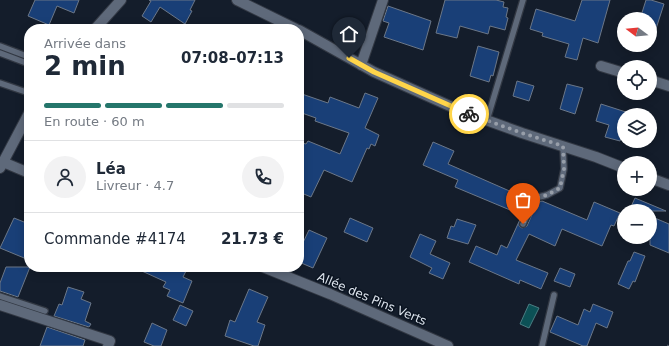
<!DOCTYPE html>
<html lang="fr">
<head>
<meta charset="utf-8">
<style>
  body { margin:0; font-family:"DejaVu Sans",sans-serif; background:#f2f2f3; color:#1f2937; height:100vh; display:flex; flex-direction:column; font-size:15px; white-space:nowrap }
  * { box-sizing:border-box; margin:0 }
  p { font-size:13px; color:#747a83 }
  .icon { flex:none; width:22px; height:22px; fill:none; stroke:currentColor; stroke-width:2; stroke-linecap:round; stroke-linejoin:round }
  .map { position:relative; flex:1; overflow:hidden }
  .panel { position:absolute; left:24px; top:24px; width:280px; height:248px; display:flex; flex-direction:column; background:#fff; border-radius:16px; box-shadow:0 2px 10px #0003 }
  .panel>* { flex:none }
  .needle { width:26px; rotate:286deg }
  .tools { position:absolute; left:617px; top:12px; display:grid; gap:8px }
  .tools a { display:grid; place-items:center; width:40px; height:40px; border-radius:50%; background:#fff; box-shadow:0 2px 10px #0003; font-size:20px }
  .pin { position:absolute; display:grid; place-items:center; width:34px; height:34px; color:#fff; margin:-41px -17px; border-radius:50% 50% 50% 0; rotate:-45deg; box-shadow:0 0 4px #0007 }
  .pin .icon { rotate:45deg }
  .courier { position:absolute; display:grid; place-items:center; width:40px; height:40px; margin:-20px; border:3px solid #ffd54a; border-radius:50%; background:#fff; color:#222; box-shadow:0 1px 5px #0007 }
  .summary em { font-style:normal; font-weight:800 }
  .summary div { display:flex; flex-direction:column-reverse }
  .summary { display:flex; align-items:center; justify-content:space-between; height:68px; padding:0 20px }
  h1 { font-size:26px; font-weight:800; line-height:30px }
  .bar { display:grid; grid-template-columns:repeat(4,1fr); gap:6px 4px; align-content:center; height:48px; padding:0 20px }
  .bar i { height:5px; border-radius:3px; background:#e0e1e3 }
  .bar .on { background:#25766b }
  .bar p { grid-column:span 4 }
  .line { display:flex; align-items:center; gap:10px; padding:0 20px; border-top:1px solid #e0e1e3 }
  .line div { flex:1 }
  .round { display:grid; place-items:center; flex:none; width:42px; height:42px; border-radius:21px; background:#f2f2f3 }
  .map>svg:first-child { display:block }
  .water { fill:#0c5156; stroke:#4b7d83 }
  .building { fill:#193f77; stroke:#6b7788 }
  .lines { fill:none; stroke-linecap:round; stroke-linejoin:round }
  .lane-casing { stroke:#323843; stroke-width:8 }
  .street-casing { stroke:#323843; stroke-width:12 }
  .path { stroke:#5c6471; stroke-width:2.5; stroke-dasharray:1 3; stroke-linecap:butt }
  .lane { stroke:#5e697a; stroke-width:5.5 }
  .street { stroke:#5e697a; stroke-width:10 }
  .done { stroke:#979ea9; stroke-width:4; stroke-dasharray:0 7.2 }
  .route { stroke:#ffd54a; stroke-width:5 }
  .labels { text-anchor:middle; stroke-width:3; stroke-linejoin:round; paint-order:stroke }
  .street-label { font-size:12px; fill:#dde4ed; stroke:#0b1421 }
</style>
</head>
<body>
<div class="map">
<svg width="669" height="346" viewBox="0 0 669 346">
  <rect width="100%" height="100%" fill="#141d2b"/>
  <path class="water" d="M 529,304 L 539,308 L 529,328 L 520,324 Z"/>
  <path class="building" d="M 35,0 L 79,0 L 74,13 L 57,6 L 49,25 L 28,16 Z
    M 149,0 L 195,0 L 190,10 L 192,11 L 185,24 L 160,7 L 151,22 L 142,16 L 151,1 Z
    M 445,0 L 496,0 L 504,2 L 503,7 L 508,8 L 506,17 L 508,18 L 505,30 L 490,26 L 488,34 L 460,26 L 457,38 L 436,33 Z
    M 582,0 L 610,0 L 598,43 L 583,38 L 577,60 L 565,57 L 569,44 L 542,36 L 543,33 L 530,29 L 536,9 L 575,21 Z
    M 646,0 L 651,0 L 664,4 L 652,41 L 650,40 L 650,19 L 640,19 Z
    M 388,6 L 431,21 L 423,50 L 384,37 L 389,23 L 383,21 Z
    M 478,46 L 499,52 L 493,76 L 491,75 L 489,82 L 470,76 Z
    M 517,81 L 534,86 L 529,101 L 513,96 Z
    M 567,84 L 583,88 L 575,114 L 560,109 Z
    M 299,93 L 328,103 L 330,97 L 359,108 L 365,93 L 378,98 L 365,128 L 379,135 L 375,146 L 371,144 L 369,149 L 367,148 L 352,182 L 324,170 L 311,197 L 299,192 L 299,149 L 302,143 L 306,144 L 308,141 L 340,154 L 349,133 L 315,121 L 316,118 L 299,112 Z
    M 601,104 L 629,113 L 628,115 L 624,115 L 624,129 L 620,141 L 605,137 L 609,125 L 596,121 Z
    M 433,142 L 454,151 L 448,164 L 530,200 L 519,223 L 519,226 L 522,228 L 527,226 L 537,203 L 542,201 L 587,220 L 594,202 L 620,213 L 614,226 L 611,225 L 602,246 L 562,229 L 555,246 L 529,234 L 516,260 L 548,273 L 541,289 L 520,280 L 519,284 L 469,262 L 476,246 L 497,255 L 501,245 L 507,248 L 522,215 L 455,187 L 458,180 L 423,165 Z
    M 635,198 L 666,211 L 629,211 Z
    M 650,216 L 669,224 L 669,253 L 650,245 Z
    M 14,218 L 29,224 L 29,260 L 0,248 Z
    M 350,218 L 373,228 L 367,242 L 344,232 Z
    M 457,219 L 476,225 L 468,244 L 447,238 L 451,226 L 454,227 Z
    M 309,230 L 327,238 L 313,268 L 299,262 L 299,251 Z
    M 420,234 L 436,241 L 430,254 L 450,263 L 443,279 L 429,273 L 432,268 L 410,257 Z
    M 634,252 L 645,256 L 635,282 L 633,281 L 629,289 L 618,284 L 628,261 L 630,261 Z
    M 6,267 L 30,267 L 18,297 L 0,291 L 0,283 Z
    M 133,267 L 188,267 L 183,277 L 192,281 L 183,303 L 167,296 L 170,290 L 163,287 L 166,282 Z
    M 560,268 L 575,274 L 570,287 L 554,281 Z
    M 68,287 L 84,292 L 81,299 L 91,303 L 85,321 L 91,324 L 89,327 L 54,316 L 59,304 L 62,305 Z
    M 249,289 L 268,297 L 257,322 L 265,325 L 258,346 L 254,346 L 225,336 L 230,320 L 235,322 Z
    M 593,304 L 613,312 L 607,328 L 596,323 L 587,346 L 583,346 L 550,332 L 557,316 L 578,325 L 584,309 L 590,312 Z
    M 180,305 L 193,311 L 186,326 L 173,320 Z
    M 152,323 L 167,330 L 161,346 L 154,346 L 144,342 Z
    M 47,327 L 85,340 L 83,346 L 40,346 Z"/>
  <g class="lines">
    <g class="lane-casing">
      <path id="lane" d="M 0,46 L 29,57
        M 0,53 L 29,64
        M 0,83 L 29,93
        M 487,120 L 523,0
        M 523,224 L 535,198 L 547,195 L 560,188 L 564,169 L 563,146
        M 0,296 L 45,311
        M 542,346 L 554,295"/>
    </g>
    <g class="street-casing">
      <path id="street" d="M 237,0 L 296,29
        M 95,29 L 121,0
        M 299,30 L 374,72 L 461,111 L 522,133 L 596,157 L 624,168
        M 361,65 L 383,0
        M 601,66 L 624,73
        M 650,80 L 669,86
        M 3,162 L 29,173
        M 0,168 L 29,113
        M 650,178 L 669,185
        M 263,267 L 330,294 L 448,346
        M 0,305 L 110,341 L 108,346"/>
    </g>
    <path class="path" d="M 668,346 L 669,344"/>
    <use href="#lane" class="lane"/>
    <use href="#street" class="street"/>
  </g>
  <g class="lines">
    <path class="done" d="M 469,114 L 522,133 L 563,146 L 564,169 L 560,188 L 547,195 L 535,198 L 523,224"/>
    <path class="route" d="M 349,58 L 374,72 L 469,114"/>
  </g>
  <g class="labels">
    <g class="street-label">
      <text transform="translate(372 299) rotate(23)" y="4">Allée des Pins Verts</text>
    </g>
  </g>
</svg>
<div class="tools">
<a><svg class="needle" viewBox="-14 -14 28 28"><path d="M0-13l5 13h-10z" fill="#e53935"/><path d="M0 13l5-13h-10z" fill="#747a83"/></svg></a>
<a><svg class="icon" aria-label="locate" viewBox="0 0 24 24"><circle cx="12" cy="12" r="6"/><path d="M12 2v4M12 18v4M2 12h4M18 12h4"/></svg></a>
<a><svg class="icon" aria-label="layers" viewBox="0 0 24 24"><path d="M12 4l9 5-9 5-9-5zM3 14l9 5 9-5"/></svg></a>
<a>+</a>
<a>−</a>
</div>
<div class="pin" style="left:523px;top:224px;background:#ea580c"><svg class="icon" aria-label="bag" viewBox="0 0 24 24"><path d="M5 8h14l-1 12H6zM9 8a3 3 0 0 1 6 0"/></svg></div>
<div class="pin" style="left:349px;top:58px;background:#1f2937"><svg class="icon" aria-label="home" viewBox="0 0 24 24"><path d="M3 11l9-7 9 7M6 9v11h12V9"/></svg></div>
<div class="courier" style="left:469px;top:114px"><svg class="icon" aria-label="bike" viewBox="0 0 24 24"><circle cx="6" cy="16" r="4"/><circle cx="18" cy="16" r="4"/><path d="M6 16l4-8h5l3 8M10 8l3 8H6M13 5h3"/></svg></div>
<section class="panel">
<div class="summary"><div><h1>2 min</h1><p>Arrivée dans</p></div><em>07:08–07:13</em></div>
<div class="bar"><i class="on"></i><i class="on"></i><i class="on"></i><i></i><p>En route · 60 m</p></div>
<div class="line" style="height:72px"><a class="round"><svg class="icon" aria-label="person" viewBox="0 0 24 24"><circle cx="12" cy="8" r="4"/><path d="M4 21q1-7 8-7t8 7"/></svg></a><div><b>Léa</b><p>Livreur · 4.7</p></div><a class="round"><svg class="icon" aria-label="phone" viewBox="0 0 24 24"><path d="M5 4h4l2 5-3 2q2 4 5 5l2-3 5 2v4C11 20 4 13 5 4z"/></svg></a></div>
<div class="line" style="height:52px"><div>Commande #4174</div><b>21.73 €</b></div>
</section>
</div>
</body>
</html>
